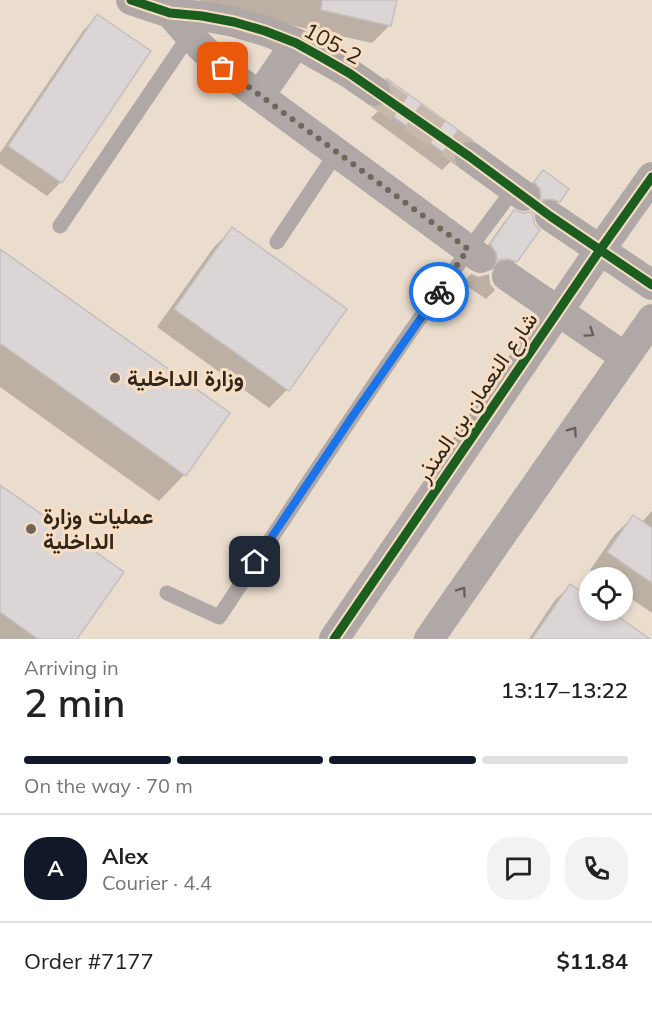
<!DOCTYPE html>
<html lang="en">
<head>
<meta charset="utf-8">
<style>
  body { margin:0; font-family:Mulish,Vazirmatn,sans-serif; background:#f2f2f2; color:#222; height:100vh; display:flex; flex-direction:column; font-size:22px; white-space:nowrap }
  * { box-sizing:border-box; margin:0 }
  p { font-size:20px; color:#767676 }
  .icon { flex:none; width:33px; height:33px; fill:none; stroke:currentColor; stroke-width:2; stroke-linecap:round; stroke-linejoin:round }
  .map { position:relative; height:639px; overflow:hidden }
  .side { display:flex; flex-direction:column; background:#fff; flex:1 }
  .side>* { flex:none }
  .fabs { position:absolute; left:579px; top:567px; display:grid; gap:12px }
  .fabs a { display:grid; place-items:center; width:54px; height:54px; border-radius:50%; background:#fff; box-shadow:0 3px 9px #0003; font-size:30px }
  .pin { position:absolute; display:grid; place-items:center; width:51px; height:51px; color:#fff; margin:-26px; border-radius:12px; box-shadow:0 3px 9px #0006 }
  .courier { position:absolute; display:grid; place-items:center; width:60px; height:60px; margin:-30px; border:4px solid #1a73e8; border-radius:50%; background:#fff; color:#222; box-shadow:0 2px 8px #0007 }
  .overview em { font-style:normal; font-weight:600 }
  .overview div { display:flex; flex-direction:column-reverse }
  .overview { display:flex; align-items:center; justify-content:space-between; height:102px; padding:0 24px }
  h1 { font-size:39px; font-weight:600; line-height:45px }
  .bar { display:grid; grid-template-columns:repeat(4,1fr); gap:9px 6px; align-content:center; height:72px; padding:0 24px }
  .bar i { height:8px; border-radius:4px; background:#e0e0e0 }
  .bar .current { background:#111827 }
  .bar p { grid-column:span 4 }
  .line { display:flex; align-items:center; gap:15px; padding:0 24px; border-top:2px solid #e0e0e0 }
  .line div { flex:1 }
  .round { display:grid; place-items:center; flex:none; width:63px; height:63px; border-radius:24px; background:#f2f2f2 }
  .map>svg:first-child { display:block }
  .shadow { fill:#0003 }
  .building { fill:#dcd5d5; stroke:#c4bfbe; stroke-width:1.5 }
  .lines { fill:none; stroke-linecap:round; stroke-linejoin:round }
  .street-tunnel { stroke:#c6b8aa; stroke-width:30; stroke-dasharray:30 15; stroke-linecap:butt }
  .lane { stroke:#afa8a6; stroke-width:15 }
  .street { stroke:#afa8a6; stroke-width:30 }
  .cycleway-casing { stroke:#f7ddc2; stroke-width:13 }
  .cycleway { stroke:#1b5e20; stroke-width:9 }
  .oneway { stroke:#69605a }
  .done { stroke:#71665a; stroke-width:6; stroke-dasharray:0 10.8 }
  .route { stroke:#1a73e8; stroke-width:8 }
  .poi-dot { fill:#71665a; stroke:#f7ddc2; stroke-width:2 }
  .labels { text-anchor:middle; stroke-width:6; stroke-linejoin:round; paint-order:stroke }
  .street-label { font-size:22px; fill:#30261c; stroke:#f7ddc2 }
  .poi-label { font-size:22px; font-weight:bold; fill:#30261c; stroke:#f7ddc2; text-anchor:start }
</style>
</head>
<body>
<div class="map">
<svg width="652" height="639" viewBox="0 0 652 639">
  <rect width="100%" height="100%" fill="#ebddce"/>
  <path class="shadow" d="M 200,0 L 396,0 L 390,25 L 372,43 L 199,5 Z
    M 97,16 L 61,182 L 47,196 L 0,164 L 0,153 L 83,31 Z
    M 386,80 L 470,140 L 460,150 L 453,151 L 451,154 L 452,160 L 442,170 L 371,118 L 381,108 L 382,104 L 381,95 L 377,89 Z
    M 543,172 L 559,201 L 549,211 L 540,208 L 533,210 L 516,261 L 506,271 L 497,268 L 488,271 L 486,262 L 481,255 L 504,222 L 515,212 L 523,215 L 530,214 L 532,208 L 525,193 L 533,182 Z
    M 232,229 L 345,309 L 287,390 L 269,408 L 157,327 L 214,247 Z
    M 0,251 L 228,414 L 184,475 L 159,501 L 0,387 Z
    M 471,274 L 479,277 L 489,274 L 490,284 L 495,290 L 486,299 L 462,283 Z
    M 0,487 L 75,639 L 0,639 Z
    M 652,511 L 652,613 L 622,592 L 622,578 L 601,578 L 590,570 L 615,534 L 633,517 L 642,522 Z
    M 570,586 L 590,610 L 620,639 L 529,639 L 555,600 Z"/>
  <path class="building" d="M 322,0 L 397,0 L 391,26 L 321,10 Z
    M 97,14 L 151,51 L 62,183 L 8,146 Z
    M 386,78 L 472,140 L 464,141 L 456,146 L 453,155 L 454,160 L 380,107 L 389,101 L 392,93 L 391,84 Z
    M 543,170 L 569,189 L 560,202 L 551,199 L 543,200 L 539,203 L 541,197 L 540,189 L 534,182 Z
    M 535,209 L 533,215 L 534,223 L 540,230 L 517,262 L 508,259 L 500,260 L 496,264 L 497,259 L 496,252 L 490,244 L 514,210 L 523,213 L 531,212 Z
    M 232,227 L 347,309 L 289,391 L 174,309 Z
    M 0,249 L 230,413 L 186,476 L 0,343 Z
    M 0,485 L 124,572 L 77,639 L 38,639 L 0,612 Z
    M 633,515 L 652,528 L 652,583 L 607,552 Z
    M 570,584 L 590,597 L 590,610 L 609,610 L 650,639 L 532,639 Z"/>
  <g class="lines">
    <path class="street-tunnel" d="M 375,91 L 470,157"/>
    <path class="lane" d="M 60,226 L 189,36
      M 277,242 L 337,152
      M 167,593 L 219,617 C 315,473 409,327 514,189"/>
    <path class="street" d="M 131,0 L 170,13 L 202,16 L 234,22 L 265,31 L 296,43 L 349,73 L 375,91
      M 170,13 C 190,37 211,58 235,78 L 480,258
      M 260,95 L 296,43
      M 470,157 L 524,196
      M 550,216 L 652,285
      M 507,276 L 625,357
      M 334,639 L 600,250 L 652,177
      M 429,639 L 652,319"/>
    <g class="cycleway-casing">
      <path id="cycleway" d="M 131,0 L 170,13 L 202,16 L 234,22 L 265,31 L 296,43 L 323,58 L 349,73 L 375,91 L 470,157 L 550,216 L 652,285
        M 334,639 L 600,250 L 652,177"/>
    </g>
    <use href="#cycleway" class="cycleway"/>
  </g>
  <defs><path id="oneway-chevron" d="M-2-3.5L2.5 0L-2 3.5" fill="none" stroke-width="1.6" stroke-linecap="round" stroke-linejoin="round" transform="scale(1.5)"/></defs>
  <g class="oneway">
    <use href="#oneway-chevron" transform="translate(590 333) rotate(34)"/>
    <use href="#oneway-chevron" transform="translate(573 431) rotate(-55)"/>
    <use href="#oneway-chevron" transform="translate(462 591) rotate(-55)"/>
  </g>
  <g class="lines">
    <path class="done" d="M 223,68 L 468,249 L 439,292"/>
    <path class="route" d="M 255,562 L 352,417 L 439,292"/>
  </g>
  <g class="poi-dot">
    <circle cx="115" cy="378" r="6"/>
    <circle cx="31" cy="529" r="6"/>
  </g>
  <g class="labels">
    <g class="street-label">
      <text transform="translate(333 43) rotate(29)" y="8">105-2</text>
      <text transform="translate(476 397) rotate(-56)" y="8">شارع النعمان بن المنذر</text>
    </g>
    <g class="poi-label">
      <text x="127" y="386">وزارة الداخلية</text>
      <text x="43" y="524">عمليات وزارة<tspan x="43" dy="25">الداخلية</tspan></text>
    </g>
  </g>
</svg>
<div class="fabs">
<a><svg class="icon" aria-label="locate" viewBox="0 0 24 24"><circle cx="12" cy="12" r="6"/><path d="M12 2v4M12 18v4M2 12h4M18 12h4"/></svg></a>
</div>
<div class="pin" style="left:223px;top:68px;background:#ea580c"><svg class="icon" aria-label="bag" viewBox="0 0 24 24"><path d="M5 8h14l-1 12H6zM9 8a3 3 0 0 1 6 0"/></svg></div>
<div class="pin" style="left:255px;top:562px;background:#1f2937"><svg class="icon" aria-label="home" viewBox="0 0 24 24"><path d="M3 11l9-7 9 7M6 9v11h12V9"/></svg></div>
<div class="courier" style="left:439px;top:292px"><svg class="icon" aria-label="bike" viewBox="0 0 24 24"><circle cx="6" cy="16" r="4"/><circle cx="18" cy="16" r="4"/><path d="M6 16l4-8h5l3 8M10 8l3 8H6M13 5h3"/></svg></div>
</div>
<section class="side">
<div class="overview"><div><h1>2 min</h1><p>Arriving in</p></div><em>13:17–13:22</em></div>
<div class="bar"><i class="current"></i><i class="current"></i><i class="current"></i><i></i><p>On the way · 70 m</p></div>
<div class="line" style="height:108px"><b class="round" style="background:#111827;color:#fff">A</b><div><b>Alex</b><p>Courier · 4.4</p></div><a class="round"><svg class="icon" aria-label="chat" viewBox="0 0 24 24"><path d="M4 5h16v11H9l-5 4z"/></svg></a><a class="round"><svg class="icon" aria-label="phone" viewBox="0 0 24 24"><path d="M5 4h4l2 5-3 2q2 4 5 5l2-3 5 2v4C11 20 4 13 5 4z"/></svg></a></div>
<div class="line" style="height:78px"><div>Order #7177</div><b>$11.84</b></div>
</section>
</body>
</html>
